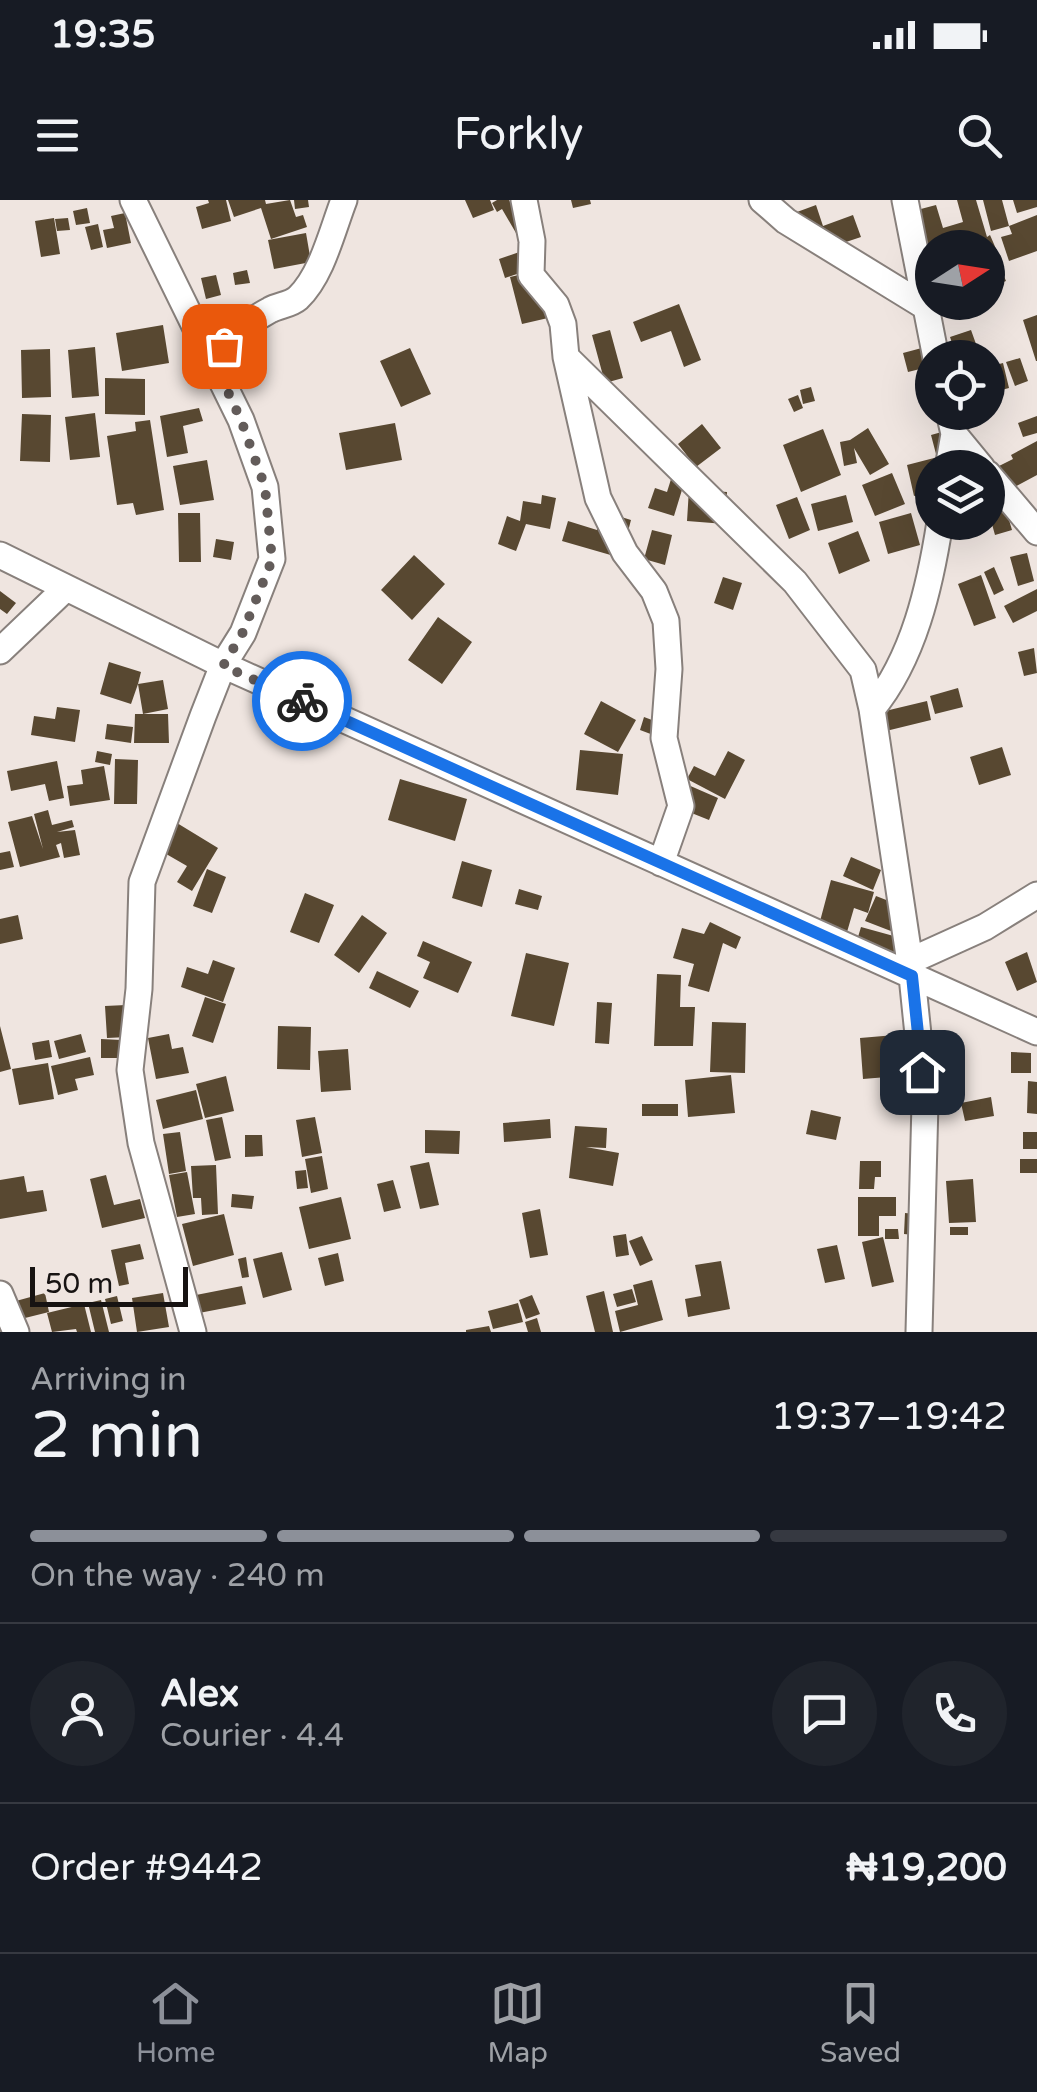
<!DOCTYPE html>
<html lang="en">
<head>
<meta charset="utf-8">
<style>
  body { margin:0; font-family:"Varela Round",sans-serif; background:#20242c; color:#f1f3f6; height:100vh; display:flex; flex-direction:column; font-size:38px; white-space:nowrap }
  * { box-sizing:border-box; margin:0 }
  p { font-size:32px; color:#9ea1a6 }
  .icon { flex:none; width:55px; height:55px; fill:none; stroke:currentColor; stroke-width:2; stroke-linecap:round; stroke-linejoin:round }
  .map { position:relative; height:1132px; overflow:hidden }
  .drawer { display:flex; flex-direction:column; background:#171b24; flex:1 }
  .drawer>* { flex:none }
  .needle { width:65px; rotate:78deg }
  .buttons { position:absolute; left:915px; top:30px; display:grid; gap:20px }
  .buttons a { display:grid; place-items:center; width:90px; height:90px; border-radius:50%; background:#171b24; box-shadow:0 10px 40px #0002; font-size:50px }
  .scale { position:absolute; left:30px; bottom:25px; width:158px; box-sizing:border-box; padding-left:10px; border:5px solid #171312; border-top:0; font-size:28px; line-height:35px; white-space:nowrap; color:#171312; -webkit-text-stroke:8px #efe5e0; paint-order:stroke }
  .pin { position:absolute; display:grid; place-items:center; width:85px; height:85px; color:#fff; margin:-42px; border-radius:20px; box-shadow:0 5px 15px #0006 }
  .courier { position:absolute; display:grid; place-items:center; width:100px; height:100px; margin:-50px; border:8px solid #1a73e8; border-radius:50%; background:#fff; color:#222; box-shadow:0 2px 12px #0007 }
  .headline em { font-style:normal; font-weight:600 }
  .headline div { display:flex; flex-direction:column-reverse }
  .headline { display:flex; align-items:center; justify-content:space-between; height:170px; padding:0 30px }
  h1 { font-size:65px; font-weight:600; line-height:75px }
  .bar { display:grid; grid-template-columns:repeat(4,1fr); gap:15px 10px; align-content:center; height:120px; padding:0 30px }
  .bar i { height:12px; border-radius:8px; background:#363941 }
  .bar .active { background:#8c9099 }
  .bar p { grid-column:span 4 }
  .line { display:flex; align-items:center; gap:25px; padding:0 30px; border-top:2px solid #363941 }
  .line div { flex:1 }
  .round { display:grid; place-items:center; flex:none; width:105px; height:105px; border-radius:52px; background:#20242c }
  .status { display:flex; justify-content:space-between; align-items:center; height:70px; padding:0 50px; background:#171b24; direction:ltr }
  .status svg { height:28px; fill:currentColor }
  header { display:flex; justify-content:space-between; align-items:center; height:130px; padding:0 30px; background:#171b24; font-size:45px; font-weight:600 }
  .menu { display:flex; justify-content:space-around; align-items:center; height:140px; border-top:2px solid #363941; background:#171b24; font-size:28px; color:#9ea1a6 }
  .menu a { display:grid; justify-items:center; gap:5px }
  .menu .active { color:#8c9099 }
  .map>svg:first-child { display:block }
  .building { fill:#584831 }
  .lines { fill:none; stroke-linecap:round; stroke-linejoin:round }
  .minor-casing { stroke:#88807c; stroke-width:29 }
  .minor { stroke:#fff; stroke-width:25 }
  .done { stroke:#635c5a; stroke-width:10; stroke-dasharray:0 18 }
  .route { stroke:#1a73e8; stroke-width:12 }
</style>
</head>
<body>
<div class="status"><b>19:35</b><svg viewBox="0 0 49 12"><path d="M0 12V9h3v3zM5 12V6h3v6zM10 12V3h3v9zM15 12V0h3v12zM26 1h20v11H26zM47 4h2v5h-2z"/></svg></div>
<header><svg class="icon" aria-label="menu" viewBox="0 0 24 24"><path d="M4 6h16M4 12h16M4 18h16"/></svg>Forkly<svg class="icon" aria-label="search" viewBox="0 0 24 24"><circle cx="10" cy="10" r="6"/><path d="M15 15l6 6"/></svg></header>
<div class="map">
<svg width="1037" height="1132" viewBox="0 0 1037 1132">
  <rect width="100%" height="100%" fill="#efe5e0"/>
  <path class="building" d="M 208,0 L 226,0 L 231,21 L 202,29 L 196,7 L 209,3 Z
    M 228,0 L 265,0 L 266,4 L 290,0 L 296,17 L 303,15 L 307,27 L 271,39 L 261,8 L 234,17 Z
    M 294,0 L 308,0 L 309,7 L 295,9 Z
    M 465,0 L 490,0 L 494,10 L 473,18 Z
    M 497,0 L 509,0 L 524,29 L 516,33 L 502,9 L 497,12 L 492,3 Z
    M 571,0 L 590,0 L 591,4 L 573,8 Z
    M 957,0 L 976,0 L 987,37 L 990,35 L 1000,58 L 988,64 L 988,48 L 977,48 L 975,42 L 953,48 L 932,48 L 932,53 L 929,54 L 917,10 L 936,5 L 943,28 L 963,22 Z
    M 983,0 L 1002,0 L 1009,26 L 991,31 Z
    M 1013,0 L 1037,0 L 1037,7 L 1017,13 Z
    M 816,5 L 823,26 L 853,15 L 861,37 L 813,53 L 797,12 Z
    M 87,8 L 90,23 L 76,25 L 73,11 Z
    M 125,13 L 131,43 L 107,48 L 103,30 L 114,28 L 111,16 Z
    M 1037,15 L 1037,51 L 1009,61 L 1001,37 L 1012,34 L 1009,26 Z
    M 54,18 L 60,54 L 41,57 L 35,21 Z
    M 68,18 L 70,30 L 57,31 L 55,19 Z
    M 98,24 L 103,47 L 91,50 L 85,27 Z
    M 306,33 L 311,62 L 274,69 L 268,40 Z
    M 525,50 L 532,69 L 505,78 L 499,59 Z
    M 998,62 L 1006,81 L 988,88 L 988,67 Z
    M 247,70 L 250,83 L 235,85 L 233,73 Z
    M 536,71 L 548,118 L 522,124 L 510,77 Z
    M 216,75 L 221,95 L 206,99 L 201,78 Z
    M 679,104 L 701,160 L 684,167 L 671,131 L 641,142 L 633,122 Z
    M 1037,115 L 1037,161 L 1036,161 L 1023,120 Z
    M 163,125 L 169,163 L 122,171 L 116,133 Z
    M 610,130 L 623,178 L 605,183 L 592,135 Z
    M 971,130 L 976,144 L 955,152 L 950,137 Z
    M 933,145 L 932,166 L 908,172 L 903,153 Z
    M 95,147 L 99,196 L 72,198 L 68,150 Z
    M 410,148 L 431,194 L 401,207 L 380,161 Z
    M 50,149 L 51,197 L 22,198 L 21,150 Z
    M 1020,158 L 1028,181 L 1015,186 L 1006,162 Z
    M 1003,163 L 1009,188 L 994,192 L 988,167 Z
    M 105,178 L 145,179 L 145,215 L 105,214 Z
    M 811,187 L 815,201 L 803,204 L 800,190 Z
    M 798,195 L 803,208 L 794,212 L 788,199 Z
    M 199,208 L 203,221 L 183,226 L 188,253 L 167,257 L 160,216 Z
    M 95,213 L 100,257 L 70,260 L 65,217 Z
    M 22,214 L 51,215 L 50,262 L 20,261 Z
    M 1037,216 L 1037,233 L 1023,237 L 1018,223 Z
    M 150,220 L 164,310 L 136,315 L 133,303 L 117,305 L 107,236 L 136,231 L 135,222 Z
    M 395,223 L 402,260 L 346,270 L 339,233 Z
    M 702,224 L 721,248 L 696,267 L 678,244 Z
    M 868,228 L 889,264 L 870,275 L 854,248 L 857,263 L 844,266 L 840,242 L 850,240 Z
    M 956,228 L 961,247 L 936,254 L 931,235 Z
    M 823,229 L 841,275 L 801,292 L 783,245 Z
    M 1037,241 L 1037,275 L 1011,289 L 999,266 L 1013,259 L 1011,255 Z
    M 938,257 L 940,268 L 932,268 L 932,291 L 914,296 L 907,265 Z
    M 207,260 L 214,300 L 180,305 L 173,266 Z
    M 892,273 L 905,304 L 875,316 L 862,285 Z
    M 672,276 L 685,280 L 674,316 L 648,308 L 655,288 L 667,292 Z
    M 999,286 L 1012,330 L 995,335 L 988,310 L 988,289 Z
    M 689,289 L 727,292 L 725,324 L 687,321 Z
    M 542,295 L 556,298 L 550,329 L 526,324 L 516,351 L 498,344 L 507,316 L 520,321 L 523,301 L 541,304 Z
    M 846,295 L 853,322 L 818,331 L 811,304 Z
    M 797,297 L 810,330 L 789,339 L 776,305 Z
    M 932,301 L 932,322 L 957,322 L 959,330 L 931,338 L 922,304 Z
    M 602,311 L 631,320 L 621,358 L 562,341 L 568,321 L 597,330 Z
    M 178,313 L 200,313 L 201,362 L 179,362 Z
    M 911,313 L 920,345 L 888,354 L 879,322 Z
    M 652,330 L 672,335 L 665,365 L 644,359 Z
    M 858,331 L 870,361 L 839,374 L 828,343 Z
    M 216,339 L 234,342 L 231,360 L 213,357 Z
    M 1027,353 L 1034,381 L 1018,386 L 1010,357 Z
    M 414,355 L 445,384 L 412,420 L 381,390 Z
    M 994,367 L 1004,390 L 994,395 L 984,372 Z
    M 981,375 L 996,418 L 974,426 L 958,384 Z
    M 723,377 L 742,383 L 733,410 L 714,403 Z
    M 1037,389 L 1037,411 L 1013,423 L 1004,406 Z
    M 0,391 L 16,403 L 7,414 L 0,409 Z
    M 438,417 L 472,442 L 442,484 L 408,460 Z
    M 1034,448 L 1037,473 L 1024,476 L 1018,452 Z
    M 109,462 L 141,472 L 138,484 L 163,480 L 168,509 L 143,514 L 138,484 L 131,504 L 100,494 Z
    M 958,488 L 963,507 L 935,514 L 930,496 Z
    M 601,501 L 636,520 L 618,552 L 584,534 Z
    M 927,501 L 931,520 L 886,531 L 881,512 Z
    M 57,507 L 80,510 L 75,542 L 31,535 L 34,516 L 55,519 Z
    M 135,514 L 168,514 L 169,543 L 134,543 Z
    M 644,517 L 660,523 L 656,536 L 640,530 Z
    M 107,524 L 133,527 L 131,543 L 105,539 Z
    M 1002,547 L 1011,575 L 979,585 L 970,557 Z
    M 580,550 L 623,554 L 618,595 L 576,590 Z
    M 97,551 L 112,554 L 110,565 L 95,562 Z
    M 728,551 L 745,560 L 725,599 L 687,579 L 694,566 L 715,576 Z
    M 115,559 L 138,560 L 137,604 L 114,604 Z
    M 57,561 L 64,598 L 49,601 L 45,584 L 11,591 L 7,571 Z
    M 104,566 L 110,600 L 70,606 L 67,586 L 83,584 L 81,570 Z
    M 400,579 L 467,599 L 455,641 L 388,620 Z
    M 679,581 L 718,598 L 709,620 L 669,604 Z
    M 48,610 L 52,625 L 72,620 L 74,627 L 57,632 L 75,630 L 80,655 L 64,658 L 61,643 L 56,645 L 60,657 L 20,667 L 8,622 L 32,616 L 43,649 L 34,614 Z
    M 177,623 L 218,648 L 192,691 L 177,682 L 187,666 L 161,651 Z
    M 10,651 L 14,667 L 0,670 L 0,653 Z
    M 851,657 L 881,670 L 873,690 L 843,676 Z
    M 462,661 L 492,670 L 482,707 L 452,698 Z
    M 207,669 L 226,677 L 212,713 L 193,706 Z
    M 831,680 L 874,692 L 868,713 L 854,708 L 847,732 L 819,725 Z
    M 519,689 L 542,696 L 538,710 L 515,704 Z
    M 305,693 L 334,705 L 319,743 L 290,732 Z
    M 876,696 L 907,708 L 896,733 L 865,721 Z
    M 18,715 L 23,739 L 0,744 L 0,719 Z
    M 362,715 L 387,733 L 359,773 L 334,755 Z
    M 710,722 L 741,737 L 736,749 L 723,743 L 709,792 L 688,786 L 694,764 L 673,758 L 682,728 L 704,734 Z
    M 861,727 L 919,743 L 914,763 L 855,747 Z
    M 423,741 L 472,762 L 458,793 L 423,778 L 430,762 L 417,756 Z
    M 1027,752 L 1037,782 L 1017,791 L 1005,762 Z
    M 526,753 L 569,763 L 554,826 L 511,816 Z
    M 213,760 L 235,768 L 223,802 L 181,787 L 187,767 L 208,774 Z
    M 377,771 L 419,791 L 410,808 L 369,788 Z
    M 657,774 L 681,775 L 680,807 L 695,807 L 693,846 L 654,846 Z
    M 205,797 L 226,804 L 213,843 L 192,836 Z
    M 597,802 L 612,803 L 609,844 L 595,843 Z
    M 126,805 L 128,837 L 107,838 L 105,806 Z
    M 712,822 L 746,823 L 745,873 L 710,872 Z
    M 0,826 L 11,869 L 0,872 Z
    M 278,826 L 311,827 L 310,870 L 277,869 Z
    M 81,834 L 86,852 L 59,859 L 54,841 Z
    M 169,834 L 172,849 L 183,847 L 189,873 L 156,879 L 148,838 Z
    M 907,834 L 911,875 L 863,879 L 860,838 Z
    M 101,839 L 121,840 L 121,858 L 101,858 Z
    M 49,840 L 52,857 L 35,860 L 32,843 Z
    M 348,849 L 351,890 L 321,892 L 318,851 Z
    M 1011,852 L 1031,853 L 1031,873 L 1011,873 Z
    M 90,857 L 94,875 L 75,879 L 78,890 L 58,895 L 51,866 Z
    M 48,863 L 54,899 L 19,905 L 12,869 Z
    M 731,875 L 735,913 L 688,917 L 685,880 Z
    M 226,876 L 234,911 L 205,918 L 196,884 Z
    M 1028,881 L 1037,882 L 1037,914 L 1027,913 Z
    M 196,890 L 203,919 L 163,929 L 156,900 Z
    M 991,897 L 994,916 L 965,921 L 961,903 Z
    M 642,904 L 678,904 L 678,916 L 642,916 Z
    M 811,910 L 841,917 L 836,940 L 806,934 Z
    M 222,917 L 231,958 L 215,961 L 206,920 Z
    M 315,917 L 322,953 L 302,957 L 296,920 Z
    M 550,919 L 551,938 L 504,942 L 503,923 Z
    M 575,926 L 607,928 L 606,948 L 586,947 L 619,953 L 613,986 L 569,978 Z
    M 425,930 L 460,931 L 459,954 L 425,953 Z
    M 180,932 L 186,971 L 169,974 L 163,934 Z
    M 1023,932 L 1037,932 L 1037,949 L 1023,949 Z
    M 245,935 L 262,935 L 263,956 L 245,957 Z
    M 322,956 L 328,989 L 311,993 L 305,959 Z
    M 1020,959 L 1037,959 L 1037,973 L 1020,973 Z
    M 860,961 L 881,961 L 881,977 L 875,977 L 874,989 L 859,989 Z
    M 429,962 L 439,1005 L 420,1009 L 410,966 Z
    M 216,965 L 218,1014 L 202,1015 L 201,998 L 193,998 L 191,966 Z
    M 306,970 L 308,988 L 297,989 L 295,971 Z
    M 187,972 L 195,1014 L 177,1017 L 169,975 Z
    M 106,975 L 114,1005 L 140,999 L 145,1018 L 102,1028 L 90,979 Z
    M 24,976 L 27,992 L 43,990 L 47,1011 L 0,1019 L 0,980 Z
    M 973,979 L 976,1022 L 949,1023 L 946,981 Z
    M 393,980 L 401,1008 L 384,1012 L 377,984 Z
    M 232,994 L 254,996 L 252,1009 L 231,1007 Z
    M 341,997 L 351,1039 L 309,1049 L 299,1007 Z
    M 858,997 L 896,997 L 896,1016 L 879,1016 L 879,1036 L 858,1036 Z
    M 540,1009 L 548,1055 L 530,1058 L 522,1013 Z
    M 905,1013 L 915,1014 L 914,1035 L 904,1034 Z
    M 224,1014 L 234,1055 L 193,1066 L 182,1024 Z
    M 950,1027 L 968,1027 L 968,1035 L 950,1035 Z
    M 885,1029 L 898,1029 L 899,1039 L 885,1039 Z
    M 626,1034 L 629,1055 L 616,1057 L 613,1036 Z
    M 642,1036 L 653,1060 L 640,1066 L 629,1041 Z
    M 883,1037 L 894,1082 L 872,1087 L 862,1042 Z
    M 140,1044 L 144,1059 L 125,1063 L 129,1084 L 119,1086 L 111,1050 Z
    M 837,1045 L 845,1079 L 825,1083 L 817,1049 Z
    M 282,1052 L 292,1090 L 263,1098 L 253,1059 Z
    M 338,1053 L 344,1081 L 325,1086 L 318,1058 Z
    M 246,1057 L 249,1077 L 242,1078 L 238,1059 Z
    M 721,1061 L 730,1109 L 688,1117 L 685,1099 L 701,1096 L 695,1065 Z
    M 652,1080 L 663,1120 L 620,1132 L 615,1111 L 638,1105 L 633,1085 Z
    M 242,1086 L 246,1104 L 199,1113 L 196,1095 Z
    M 632,1089 L 636,1102 L 617,1107 L 613,1094 Z
    M 604,1091 L 613,1132 L 595,1132 L 586,1096 Z
    M 45,1093 L 49,1112 L 21,1119 L 16,1101 Z
    M 163,1093 L 169,1127 L 137,1132 L 132,1098 Z
    M 532,1095 L 540,1114 L 526,1119 L 519,1100 Z
    M 117,1096 L 123,1121 L 111,1124 L 105,1099 Z
    M 101,1100 L 109,1132 L 95,1132 L 88,1103 Z
    M 518,1103 L 523,1122 L 493,1129 L 488,1111 Z
    M 84,1104 L 91,1132 L 77,1132 L 76,1129 L 52,1132 L 47,1113 Z
    M 537,1118 L 541,1132 L 528,1132 L 525,1122 Z
    M 489,1126 L 491,1132 L 466,1132 L 466,1130 Z"/>
  <g class="lines">
    <g class="minor-casing">
      <path id="minor" d="M 133,0 L 241,220 L 265,287 L 272,359 L 243,433 L 223,465 L 203,516 L 142,682 L 139,789 L 130,870 L 141,943 L 193,1132
        M 524,0 L 532,41 L 531,75 L 556,105 L 563,124 L 566,157 L 598,298 L 625,353 L 654,391 L 666,421 L 669,469 L 664,538 L 681,606 L 661,663
        M 762,0 L 786,21 L 926,107
        M 905,0 L 936,158
        M 566,157 L 795,382 L 863,470 L 872,509 L 912,776 L 925,903 L 919,1132
        M 214,163 C 227,141 247,122 270,110 C 279,105 290,105 298,98 C 322,75 332,31 344,0
        M 954,234 L 982,268
        M 948,268 L 954,234 L 949,212
        M 988,274 L 1037,332
        M 0,355 L 223,465 L 1037,832
        M 0,451 L 66,388
        M 872,509 C 914,458 930,386 940,322
        M 910,761 L 985,727 L 1037,695
        M 0,1094 L 16,1132"/>
    </g>
    <use href="#minor" class="minor"/>
  </g>
  <g class="lines">
    <path class="done" d="M 224,146 L 214,162 L 241,220 L 265,287 L 272,360 L 243,432 L 223,466 L 302,501"/>
    <path class="route" d="M 302,501 L 912,776 L 922,872"/>
  </g>
</svg>
<div class="buttons">
<a><svg class="needle" viewBox="-14 -14 28 28"><path d="M0-13l5 13h-10z" fill="#e53935"/><path d="M0 13l5-13h-10z" fill="#9ea1a6"/></svg></a>
<a><svg class="icon" aria-label="locate" viewBox="0 0 24 24"><circle cx="12" cy="12" r="6"/><path d="M12 2v4M12 18v4M2 12h4M18 12h4"/></svg></a>
<a><svg class="icon" aria-label="layers" viewBox="0 0 24 24"><path d="M12 4l9 5-9 5-9-5zM3 14l9 5 9-5"/></svg></a>
</div>
<div class="scale">50 m</div>
<div class="pin" style="left:224px;top:146px;background:#ea580c"><svg class="icon" aria-label="bag" viewBox="0 0 24 24"><path d="M5 8h14l-1 12H6zM9 8a3 3 0 0 1 6 0"/></svg></div>
<div class="pin" style="left:922px;top:872px;background:#1f2937"><svg class="icon" aria-label="home" viewBox="0 0 24 24"><path d="M3 11l9-7 9 7M6 9v11h12V9"/></svg></div>
<div class="courier" style="left:302px;top:501px"><svg class="icon" aria-label="bike" viewBox="0 0 24 24"><circle cx="6" cy="16" r="4"/><circle cx="18" cy="16" r="4"/><path d="M6 16l4-8h5l3 8M10 8l3 8H6M13 5h3"/></svg></div>
</div>
<section class="drawer">
<div class="headline"><div><h1>2 min</h1><p>Arriving in</p></div><em>19:37–19:42</em></div>
<div class="bar"><i class="active"></i><i class="active"></i><i class="active"></i><i></i><p>On the way · 240 m</p></div>
<div class="line" style="height:180px"><a class="round"><svg class="icon" aria-label="person" viewBox="0 0 24 24"><circle cx="12" cy="8" r="4"/><path d="M4 21q1-7 8-7t8 7"/></svg></a><div><b>Alex</b><p>Courier · 4.4</p></div><a class="round"><svg class="icon" aria-label="chat" viewBox="0 0 24 24"><path d="M4 5h16v11H9l-5 4z"/></svg></a><a class="round"><svg class="icon" aria-label="phone" viewBox="0 0 24 24"><path d="M5 4h4l2 5-3 2q2 4 5 5l2-3 5 2v4C11 20 4 13 5 4z"/></svg></a></div>
<div class="line" style="height:130px"><div>Order #9442</div><b>₦19,200</b></div>
</section>
<nav class="menu">
<a class="active"><svg class="icon" aria-label="home" viewBox="0 0 24 24"><path d="M3 11l9-7 9 7M6 9v11h12V9"/></svg>Home</a>
<a><svg class="icon" aria-label="map" viewBox="0 0 24 24"><path d="M3 6l6-2 6 2 6-2v14l-6 2-6-2-6 2zM9 4v14M15 6v14"/></svg>Map</a>
<a><svg class="icon" aria-label="saved" viewBox="0 0 24 24"><path d="M7 4h10v16l-5-4-5 4z"/></svg>Saved</a>
</nav>
</body>
</html>
